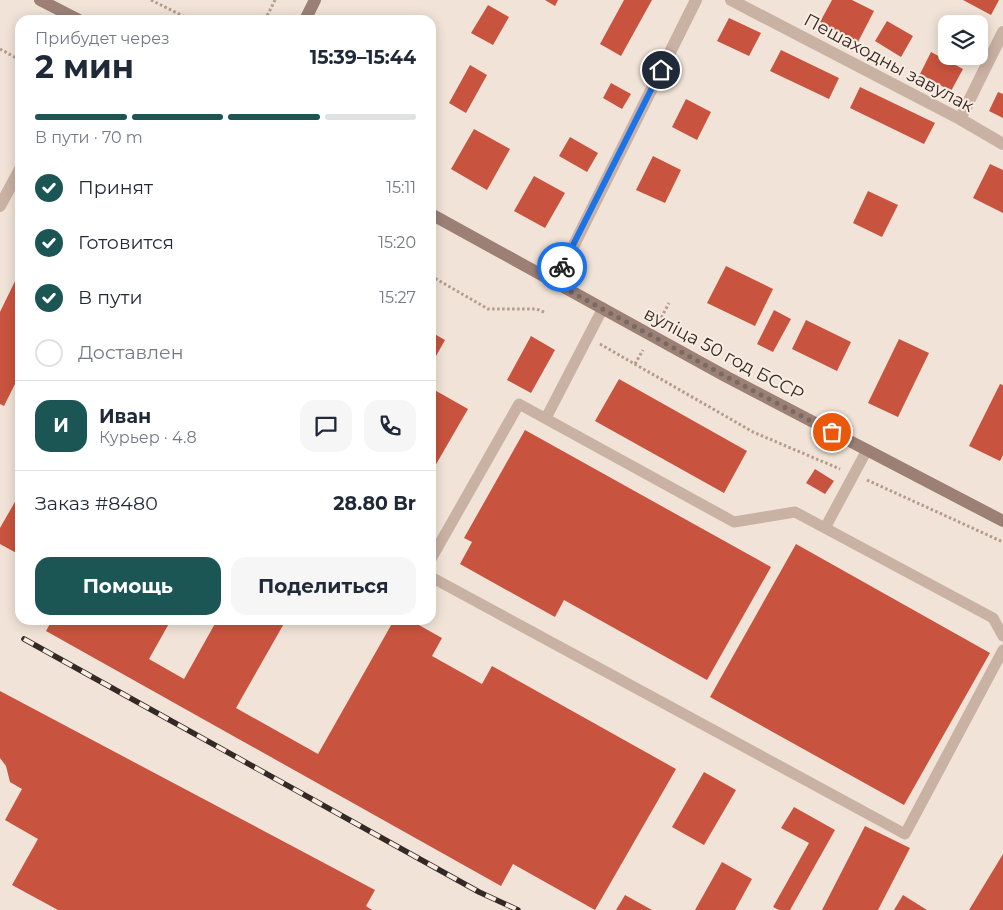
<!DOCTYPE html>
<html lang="ru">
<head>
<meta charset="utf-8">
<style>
  body { margin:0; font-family:Montserrat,sans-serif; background:#f6f6f7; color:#1f2937; height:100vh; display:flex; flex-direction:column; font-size:19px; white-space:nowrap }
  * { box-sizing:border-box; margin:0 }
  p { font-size:16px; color:#747a83 }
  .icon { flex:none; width:28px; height:28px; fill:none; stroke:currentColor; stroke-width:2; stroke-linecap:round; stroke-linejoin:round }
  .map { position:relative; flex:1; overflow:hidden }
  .sheet { position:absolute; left:15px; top:15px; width:421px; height:610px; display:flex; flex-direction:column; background:#fff; border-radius:15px; box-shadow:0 2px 12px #0003 }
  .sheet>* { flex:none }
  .controls { position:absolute; left:938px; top:15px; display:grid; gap:10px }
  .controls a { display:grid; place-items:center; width:50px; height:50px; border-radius:10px; background:#fff; box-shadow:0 2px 12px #0003; font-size:25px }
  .pin { position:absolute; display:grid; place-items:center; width:42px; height:42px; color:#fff; margin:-21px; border:2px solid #fff; border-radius:50%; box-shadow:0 1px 5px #0007 }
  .courier { position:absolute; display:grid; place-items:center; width:50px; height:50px; margin:-25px; border:4px solid #1a73e8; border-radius:50%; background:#fff; color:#222; box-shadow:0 1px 6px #0007 }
  .overview em { font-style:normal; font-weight:700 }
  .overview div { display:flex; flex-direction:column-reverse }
  .overview { display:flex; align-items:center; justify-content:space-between; height:85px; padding:0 20px }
  h1 { font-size:32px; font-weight:700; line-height:38px }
  .bar { display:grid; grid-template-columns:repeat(4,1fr); gap:8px 5px; align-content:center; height:60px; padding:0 20px }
  .bar i { height:6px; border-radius:4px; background:#e0e1e3 }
  .bar .selected { background:#1b5654 }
  .bar p { grid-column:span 4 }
  .line { display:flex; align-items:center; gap:12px; padding:0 20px; border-top:1px solid #e0e1e3 }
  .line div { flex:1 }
  .round { display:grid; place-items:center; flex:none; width:52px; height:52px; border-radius:15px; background:#f6f6f7 }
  ol { padding:0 20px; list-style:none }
  li { display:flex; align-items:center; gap:15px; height:55px }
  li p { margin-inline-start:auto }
  li .icon { padding:5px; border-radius:50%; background:#1b5654; color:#fff; stroke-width:4 }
  li:last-child { color:#747a83 }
  li i { width:28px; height:28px; border:2px solid #e0e1e3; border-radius:50% }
  .action { display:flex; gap:10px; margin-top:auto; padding:10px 20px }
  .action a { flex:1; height:58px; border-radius:15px; background:#1b5654; color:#fff; font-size:20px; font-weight:700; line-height:58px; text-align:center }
  .action a+a { background:#f6f6f7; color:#1f2937 }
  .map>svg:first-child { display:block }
  .building { fill:#c8543f }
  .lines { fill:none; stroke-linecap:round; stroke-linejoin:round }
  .path { stroke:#b59b8e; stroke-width:3; stroke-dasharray:2.5 2.5; stroke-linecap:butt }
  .lane { stroke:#c9b1a3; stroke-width:11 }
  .street { stroke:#c9b1a3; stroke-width:12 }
  .secondary { stroke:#9c8075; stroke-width:12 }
  .rail-casing { stroke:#342925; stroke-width:5.5 }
  .rail { stroke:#f9ede3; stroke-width:4; stroke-dasharray:11; stroke-linecap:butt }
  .done { stroke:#766a63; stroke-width:5; stroke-dasharray:0 9 }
  .route { stroke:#1a73e8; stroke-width:6 }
  .labels { text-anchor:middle; stroke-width:4; stroke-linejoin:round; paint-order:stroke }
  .street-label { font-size:18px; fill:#342925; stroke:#f9ede3 }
</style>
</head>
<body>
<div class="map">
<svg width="1003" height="910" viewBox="0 0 1003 910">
  <rect width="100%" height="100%" fill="#f1e3d7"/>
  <path class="building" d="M 545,0 L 558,0 L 555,6 Z
    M 624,0 L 652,0 L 621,56 L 600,44 Z
    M 832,0 L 852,0 L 874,11 L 858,42 L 820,22 Z
    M 963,0 L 999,0 L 991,15 Z
    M 488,5 L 509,17 L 493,45 L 471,33 Z
    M 729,18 L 761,33 L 749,56 L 717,41 Z
    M 887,21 L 913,36 L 901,57 L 875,41 Z
    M 781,50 L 839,78 L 829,99 L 770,71 Z
    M 931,52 L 963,69 L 951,91 L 920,74 Z
    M 470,65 L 487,75 L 466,113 L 449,103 Z
    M 611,83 L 631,94 L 622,109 L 603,98 Z
    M 860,87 L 935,123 L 924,144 L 850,108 Z
    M 998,92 L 1003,94 L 1003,118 L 989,111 Z
    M 686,99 L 711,112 L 697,140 L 672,127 Z
    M 474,129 L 510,149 L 487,190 L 451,169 Z
    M 570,137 L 598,153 L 587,172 L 559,156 Z
    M 653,156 L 681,170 L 665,203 L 636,190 Z
    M 990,164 L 1003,170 L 1003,213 L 973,198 Z
    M 534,176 L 565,193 L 545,228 L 514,211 Z
    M 868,191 L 898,205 L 882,237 L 853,223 Z
    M 726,266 L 773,289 L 755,326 L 707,303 Z
    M 18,275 L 20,276 L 20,374 L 4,406 L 0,404 L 0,312 Z
    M 774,310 L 791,319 L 773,352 L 757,344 Z
    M 806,320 L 851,342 L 837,371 L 792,349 Z
    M 431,332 L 445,340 L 431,365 Z
    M 531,336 L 555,350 L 531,393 L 507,380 Z
    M 899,339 L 929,353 L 898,417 L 868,403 Z
    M 619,379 L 747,451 L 724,493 L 595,421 Z
    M 1000,384 L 1003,385 L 1003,455 L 1000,461 L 969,446 Z
    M 431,388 L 468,409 L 431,473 Z
    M 525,430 L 771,567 L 707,680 L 564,600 L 555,617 L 460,564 L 472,542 L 464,538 Z
    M 815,469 L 834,481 L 825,494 L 806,483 Z
    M 20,493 L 20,555 L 0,544 L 0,528 Z
    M 796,544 L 990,653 L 904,805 L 710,697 Z
    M 52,620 L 171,620 L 149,659 L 184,679 L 217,620 L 286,620 L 236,708 L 318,754 L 394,620 L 410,620 L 442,638 L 432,656 L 482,684 L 492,666 L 676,769 L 595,910 L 513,864 L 501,886 L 46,631 Z
    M 0,691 L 375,890 L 366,906 L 372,910 L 58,910 L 12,885 L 38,839 L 5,820 L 22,789 L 10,782 L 6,766 L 0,758 Z
    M 704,772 L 736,790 L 704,845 L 672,827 Z
    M 794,807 L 835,830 L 790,910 L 779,910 L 773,907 L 809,843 L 781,828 Z
    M 865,826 L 910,848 L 878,910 L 822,910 Z
    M 1003,854 L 1003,910 L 969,910 Z
    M 722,862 L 752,879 L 735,910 L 695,910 Z
    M 625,895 L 652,910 L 616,910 Z
    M 903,895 L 927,910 L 894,910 Z"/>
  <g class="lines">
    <path class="path" d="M 151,0 L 191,20
      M 265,20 L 275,0
      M 0,49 L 20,60
      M 431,276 L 488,309 L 537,309 L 546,313
      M 659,322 L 669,303
      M 600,344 L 753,432 L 840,469
      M 635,364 L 643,350
      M 867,480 L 1003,542"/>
    <path class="lane" d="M 546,418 L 603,308
      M 825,528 L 867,450
      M 431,559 L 519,404 L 734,522 L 795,512 L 993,618 L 1003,636
      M 431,577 L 905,834 L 1003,650"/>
    <path class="street" d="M 731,0 L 960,119 L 1003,144
      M 960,119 L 1003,32
      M 0,206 L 20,169
      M 555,283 L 696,0"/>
    <path class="secondary" d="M 40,0 L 79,20
      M 305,20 L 315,0
      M 431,214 L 727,377 L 1003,521"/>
    <g class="rail-casing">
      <path id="rail" d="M 24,639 L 479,892 L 518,910"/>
    </g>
    <use href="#rail" class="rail"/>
  </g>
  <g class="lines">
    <path class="done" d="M 562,267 L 555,283 L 727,377 L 832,432"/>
    <path class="route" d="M 562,267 L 661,70"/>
  </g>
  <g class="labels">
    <g class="street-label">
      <text transform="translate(889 63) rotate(28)" y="6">Пешаходны завулак</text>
      <text transform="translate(724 354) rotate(28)" y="6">вуліца 50 год БССР</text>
    </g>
  </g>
</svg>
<div class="controls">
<a><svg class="icon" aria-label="layers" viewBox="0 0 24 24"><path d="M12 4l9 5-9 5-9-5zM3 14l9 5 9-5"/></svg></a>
</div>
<div class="pin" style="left:832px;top:432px;background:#ea580c"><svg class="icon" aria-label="bag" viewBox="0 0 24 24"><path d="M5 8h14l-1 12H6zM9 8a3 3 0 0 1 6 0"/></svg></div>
<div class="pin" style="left:661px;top:70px;background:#1f2937"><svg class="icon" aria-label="home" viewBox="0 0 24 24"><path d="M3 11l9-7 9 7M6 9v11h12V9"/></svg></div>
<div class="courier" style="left:562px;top:267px"><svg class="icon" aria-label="bike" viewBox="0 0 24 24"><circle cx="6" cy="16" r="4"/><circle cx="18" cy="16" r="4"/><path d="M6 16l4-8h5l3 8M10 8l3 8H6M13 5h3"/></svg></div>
<section class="sheet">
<div class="overview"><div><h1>2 мин</h1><p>Прибудет через</p></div><em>15:39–15:44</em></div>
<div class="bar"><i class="selected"></i><i class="selected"></i><i class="selected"></i><i></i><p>В пути · 70 m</p></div>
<ol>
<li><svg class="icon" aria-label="check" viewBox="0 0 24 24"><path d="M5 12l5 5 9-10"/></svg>Принят<p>15:11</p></li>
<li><svg class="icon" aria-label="check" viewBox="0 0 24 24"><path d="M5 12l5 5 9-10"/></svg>Готовится<p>15:20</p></li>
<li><svg class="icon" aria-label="check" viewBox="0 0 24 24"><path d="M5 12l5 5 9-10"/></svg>В пути<p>15:27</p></li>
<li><i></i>Доставлен</li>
</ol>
<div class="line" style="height:90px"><b class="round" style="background:#1b5654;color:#fff">И</b><div><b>Иван</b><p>Курьер · 4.8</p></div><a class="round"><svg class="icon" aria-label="chat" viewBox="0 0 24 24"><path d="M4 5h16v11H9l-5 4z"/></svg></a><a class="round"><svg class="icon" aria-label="phone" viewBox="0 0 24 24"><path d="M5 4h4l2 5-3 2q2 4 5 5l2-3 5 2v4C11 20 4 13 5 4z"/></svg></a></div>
<div class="line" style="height:65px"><div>Заказ #8480</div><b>28.80 Br</b></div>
<div class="action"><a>Помощь</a><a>Поделиться</a></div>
</section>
</div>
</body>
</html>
